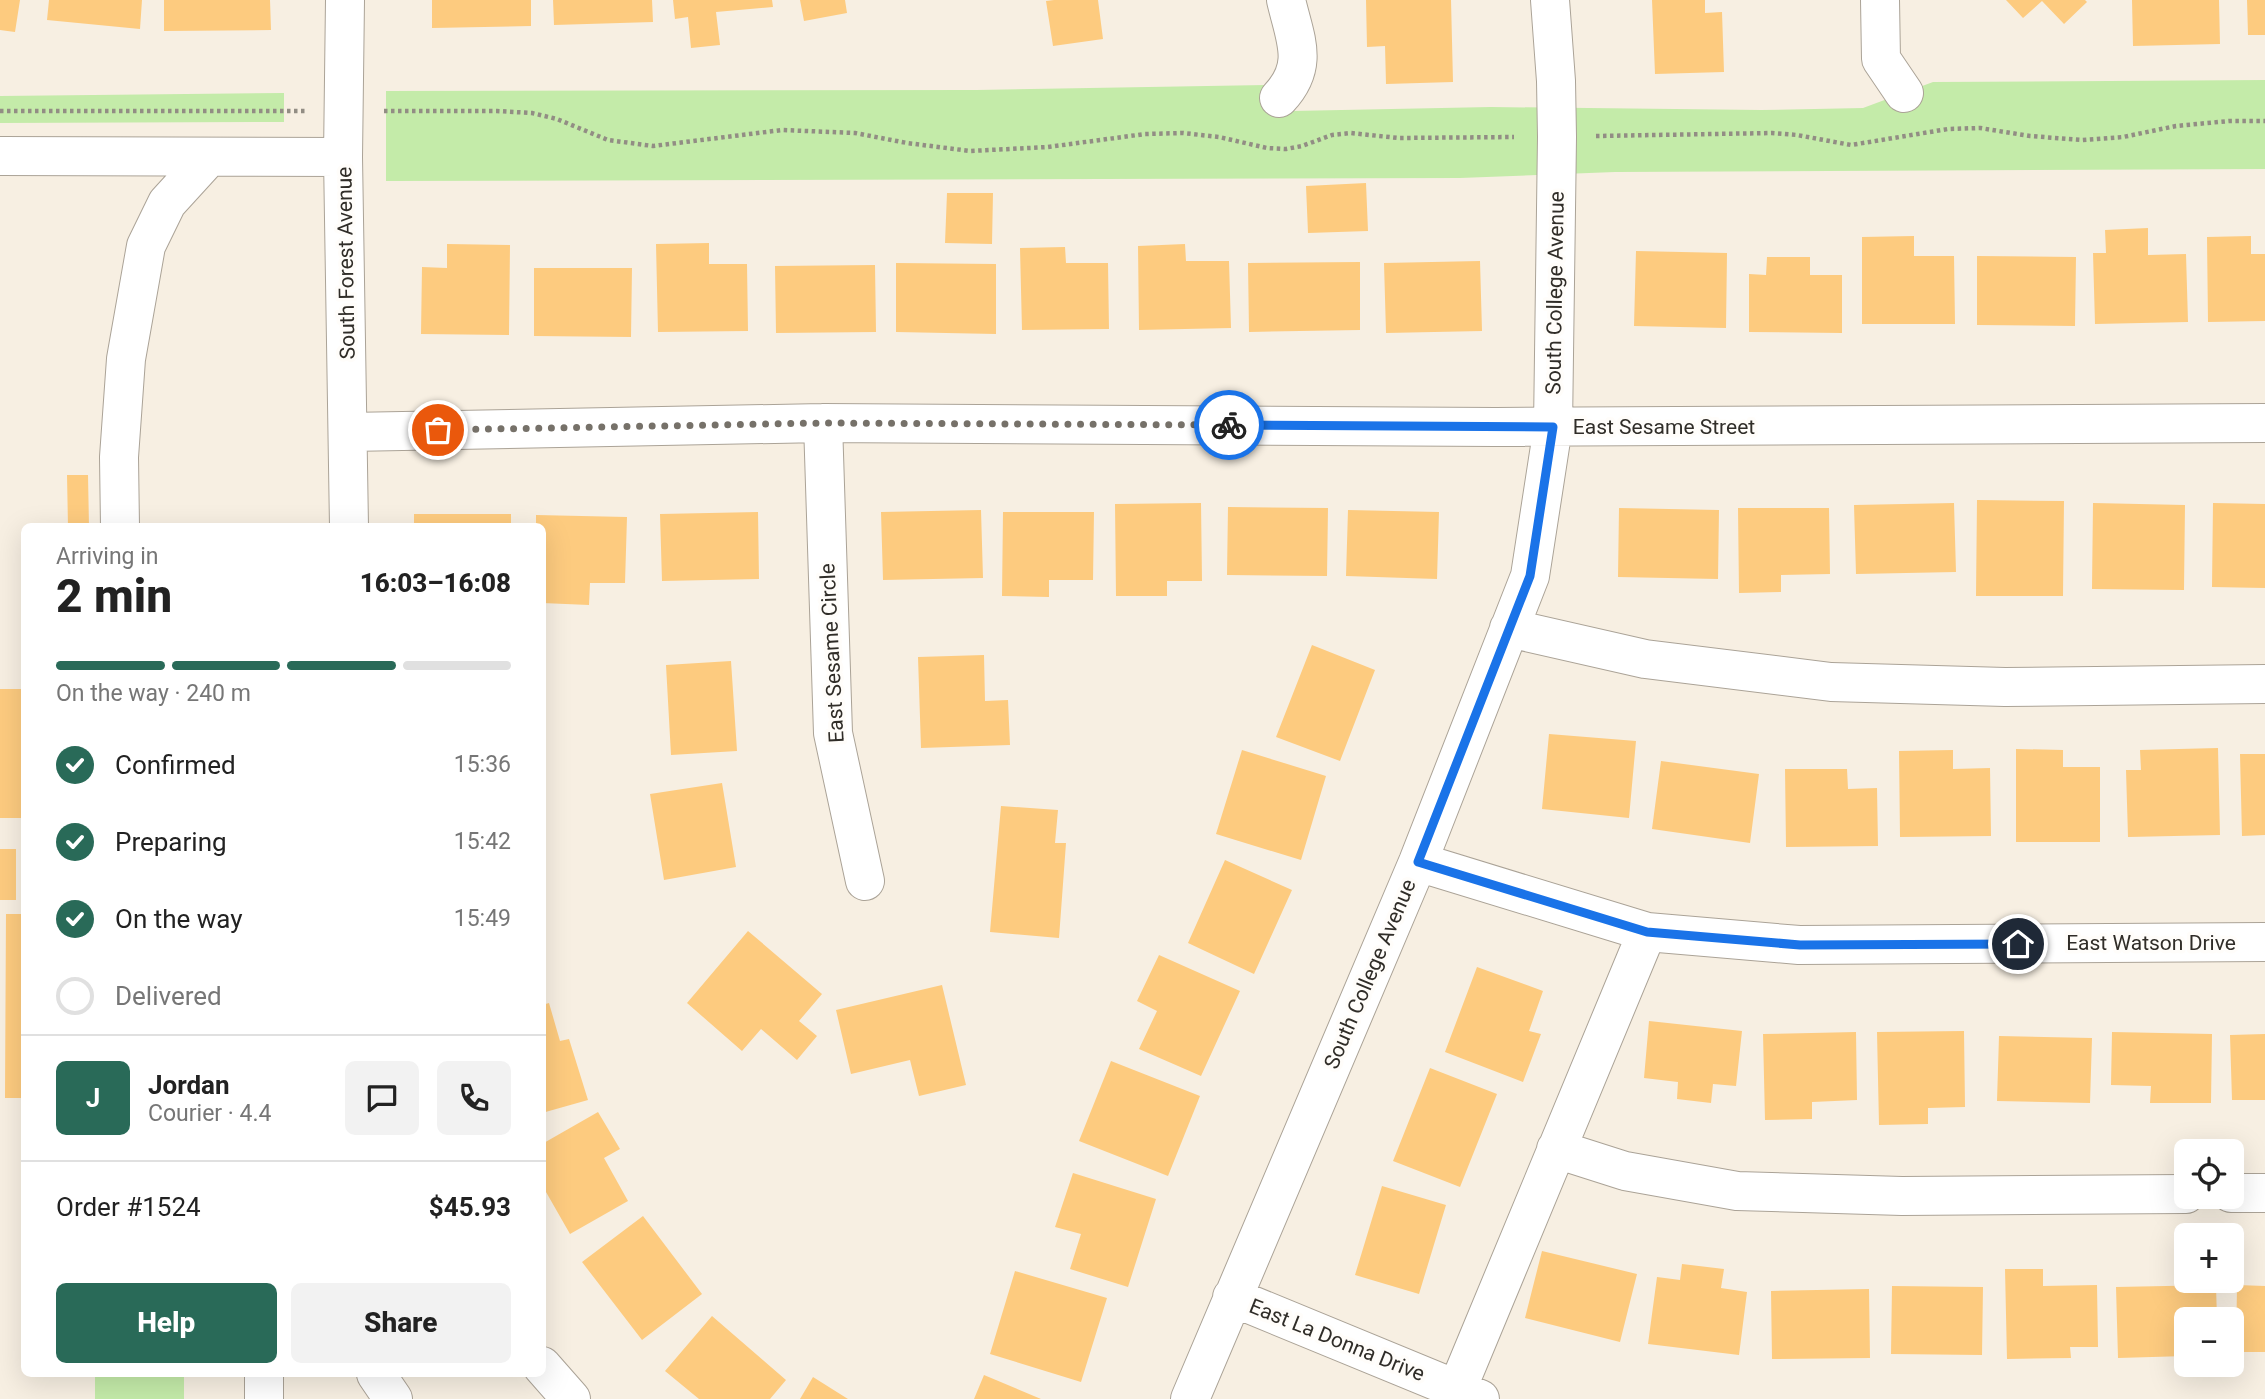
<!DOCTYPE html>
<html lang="en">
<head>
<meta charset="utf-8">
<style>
  body { margin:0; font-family:Roboto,sans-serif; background:#f2f2f2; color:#222; height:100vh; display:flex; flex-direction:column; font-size:26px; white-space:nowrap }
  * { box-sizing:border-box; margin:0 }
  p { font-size:23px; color:#767676 }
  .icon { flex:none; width:38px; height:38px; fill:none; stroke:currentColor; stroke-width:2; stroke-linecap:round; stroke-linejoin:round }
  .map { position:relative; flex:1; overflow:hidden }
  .side { position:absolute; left:21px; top:523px; width:525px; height:854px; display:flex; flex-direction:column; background:#fff; border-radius:10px; box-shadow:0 7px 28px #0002 }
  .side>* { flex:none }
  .buttons { position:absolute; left:2174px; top:1139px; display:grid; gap:14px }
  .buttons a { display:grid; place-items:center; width:70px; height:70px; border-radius:10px; background:#fff; box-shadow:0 7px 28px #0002; font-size:35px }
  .pin { position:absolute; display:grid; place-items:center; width:60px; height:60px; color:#fff; margin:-30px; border:4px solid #fff; border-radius:50%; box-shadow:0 2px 7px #0007 }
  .courier { position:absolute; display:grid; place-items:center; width:70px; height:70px; margin:-35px; border:5px solid #1a73e8; border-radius:50%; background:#fff; color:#222; box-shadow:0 2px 9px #0007 }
  .headline em { font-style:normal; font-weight:800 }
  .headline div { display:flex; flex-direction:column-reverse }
  .headline { display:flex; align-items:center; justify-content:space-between; height:119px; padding:0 35px }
  h1 { font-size:46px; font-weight:800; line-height:52px }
  .bar { display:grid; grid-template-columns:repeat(4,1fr); gap:10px 7px; align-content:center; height:84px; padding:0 35px }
  .bar i { height:9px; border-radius:5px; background:#e0e0e0 }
  .bar .selected { background:#296a58 }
  .bar p { grid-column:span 4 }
  .line { display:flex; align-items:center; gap:18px; padding:0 35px; border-top:2px solid #e0e0e0 }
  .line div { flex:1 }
  .round { display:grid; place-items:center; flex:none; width:74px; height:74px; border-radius:10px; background:#f2f2f2 }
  ol { padding:0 35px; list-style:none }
  li { display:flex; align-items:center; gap:21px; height:77px }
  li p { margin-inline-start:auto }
  li .icon { padding:7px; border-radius:50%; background:#296a58; color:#fff; stroke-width:4 }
  li:last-child { color:#767676 }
  li i { width:38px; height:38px; border:4px solid #e0e0e0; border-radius:50% }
  .button { display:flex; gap:14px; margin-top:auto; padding:14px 35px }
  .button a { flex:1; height:80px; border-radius:10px; background:#296a58; color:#fff; font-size:28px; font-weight:800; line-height:80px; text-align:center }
  .button a+a { background:#f2f2f2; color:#222 }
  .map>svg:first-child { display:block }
  .green { fill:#c4eba9 }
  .building { fill:#fdcb7f }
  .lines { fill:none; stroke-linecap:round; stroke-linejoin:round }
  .minor-casing { stroke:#aba397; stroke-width:40 }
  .path { stroke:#928d84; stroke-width:4.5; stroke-dasharray:3.5 3.5; stroke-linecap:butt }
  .minor { stroke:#fff; stroke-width:38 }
  .done { stroke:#767169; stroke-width:7; stroke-dasharray:0 12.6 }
  .route { stroke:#1a73e8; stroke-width:9 }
  .labels { text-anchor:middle; stroke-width:7; stroke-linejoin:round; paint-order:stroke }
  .street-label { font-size:21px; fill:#302d28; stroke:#fffdfa }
</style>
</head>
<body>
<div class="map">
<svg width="2265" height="1399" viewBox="0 0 2265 1399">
  <rect width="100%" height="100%" fill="#f7efe2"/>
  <path class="green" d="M 2265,80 L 2265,169 L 1615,172 L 1460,178 L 386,181 L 386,91 L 977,90 L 1266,85 L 1292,111 L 1491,107 L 1761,110 L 1863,108 L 1933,82 Z
    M 284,93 L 284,122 L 0,123 L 0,96 Z
    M 95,1374 L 184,1374 L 184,1399 L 95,1399 Z"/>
  <path class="building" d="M 0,0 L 20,0 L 15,32 L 0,30 Z
    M 49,0 L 142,0 L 140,29 L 47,20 Z
    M 164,0 L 270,0 L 271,30 L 164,31 Z
    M 432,0 L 531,0 L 531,26 L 432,28 Z
    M 553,0 L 652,0 L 653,22 L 554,25 Z
    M 673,0 L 772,0 L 773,7 L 716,12 L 720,45 L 691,48 L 688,17 L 675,19 Z
    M 800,0 L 845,0 L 847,13 L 804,21 Z
    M 1054,0 L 1098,0 L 1103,39 L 1053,46 L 1046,1 Z
    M 1366,0 L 1451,0 L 1453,82 L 1386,84 L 1385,46 L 1367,47 Z
    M 1652,0 L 1705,0 L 1705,13 L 1722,12 L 1724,72 L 1655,74 Z
    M 2006,0 L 2085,0 L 2087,2 L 2064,24 L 2042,1 L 2023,18 Z
    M 2132,0 L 2219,0 L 2220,44 L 2133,46 Z
    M 2247,0 L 2265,0 L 2265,35 L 2248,35 Z
    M 1366,183 L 1368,231 L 1308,233 L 1306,186 Z
    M 947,193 L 993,193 L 992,244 L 945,243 Z
    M 2148,228 L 2148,255 L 2186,254 L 2188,322 L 2095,324 L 2093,253 L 2106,253 L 2105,230 Z
    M 1914,236 L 1914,256 L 1954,256 L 1955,324 L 1862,324 L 1862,237 Z
    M 2251,236 L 2251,254 L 2265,254 L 2265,321 L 2208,322 L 2207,237 Z
    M 709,243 L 709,264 L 747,264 L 748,331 L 658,332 L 656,244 Z
    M 447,244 L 510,245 L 509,335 L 421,334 L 422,267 L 447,268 Z
    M 1185,244 L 1186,261 L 1229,261 L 1231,328 L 1139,330 L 1138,246 Z
    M 1065,247 L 1066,263 L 1108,263 L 1109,329 L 1022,330 L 1020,248 Z
    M 1636,251 L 1727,253 L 1726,328 L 1634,326 Z
    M 1977,256 L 2076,257 L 2075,326 L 1977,325 Z
    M 1767,257 L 1810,257 L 1810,275 L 1842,275 L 1842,333 L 1749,332 L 1749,274 L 1766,275 Z
    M 1480,261 L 1482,331 L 1386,333 L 1384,263 Z
    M 1360,262 L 1360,330 L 1249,332 L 1248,263 Z
    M 896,263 L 996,264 L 996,334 L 896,332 Z
    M 875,265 L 876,332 L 776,333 L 775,266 Z
    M 534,268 L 632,268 L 631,337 L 534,336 Z
    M 67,475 L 88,475 L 89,527 L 68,527 Z
    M 1977,500 L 2064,501 L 2063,596 L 1976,596 Z
    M 1201,503 L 1202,581 L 1167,581 L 1167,596 L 1116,596 L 1115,504 Z
    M 1954,503 L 1956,572 L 1856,574 L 1854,505 Z
    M 2093,503 L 2185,505 L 2184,590 L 2092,589 Z
    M 2213,503 L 2265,504 L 2265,588 L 2212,587 Z
    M 1228,507 L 1328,508 L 1327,576 L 1227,575 Z
    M 1619,508 L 1719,510 L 1718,579 L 1618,577 Z
    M 1738,508 L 1829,508 L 1830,574 L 1781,575 L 1781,592 L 1739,593 Z
    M 981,510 L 983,578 L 883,580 L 881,512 Z
    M 1348,510 L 1439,512 L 1437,579 L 1346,576 Z
    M 758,512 L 759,579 L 662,581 L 660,514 Z
    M 1003,512 L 1094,512 L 1093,580 L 1049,580 L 1049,597 L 1002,596 Z
    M 414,514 L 511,514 L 511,527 L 414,527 Z
    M 536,515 L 627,517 L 625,583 L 590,583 L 589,605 L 542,603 L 542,527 L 536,527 Z
    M 1312,645 L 1375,670 L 1340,761 L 1276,737 Z
    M 984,655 L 985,701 L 1008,700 L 1010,745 L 921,748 L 918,657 Z
    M 731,661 L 737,751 L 671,755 L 666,665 Z
    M 0,689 L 24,689 L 24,818 L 0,818 Z
    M 1549,734 L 1636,741 L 1629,818 L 1542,809 Z
    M 2218,748 L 2220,835 L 2128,837 L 2126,770 L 2141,770 L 2140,750 Z
    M 2016,749 L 2063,750 L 2063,767 L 2100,767 L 2100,842 L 2016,842 Z
    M 1242,750 L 1326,776 L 1301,860 L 1216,834 Z
    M 1953,750 L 1953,769 L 1990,768 L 1991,836 L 1900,837 L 1899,751 Z
    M 2240,754 L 2265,754 L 2265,835 L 2242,836 Z
    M 1661,761 L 1759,774 L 1750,843 L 1652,829 Z
    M 1785,769 L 1847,769 L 1848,789 L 1877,788 L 1878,846 L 1786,847 Z
    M 722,783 L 736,867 L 664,880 L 650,794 Z
    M 1001,806 L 1058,810 L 1055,843 L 1066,843 L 1059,938 L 990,932 Z
    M 0,849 L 16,849 L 16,900 L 0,900 Z
    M 1225,860 L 1292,890 L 1254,974 L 1188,943 Z
    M 6,914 L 24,914 L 24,1098 L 5,1098 Z
    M 748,931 L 822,994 L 799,1021 L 817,1036 L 797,1060 L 761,1029 L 742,1051 L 687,1003 Z
    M 1159,955 L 1240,991 L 1201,1076 L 1139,1049 L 1157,1011 L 1137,1001 Z
    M 1477,967 L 1543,991 L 1529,1031 L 1541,1034 L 1523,1082 L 1445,1052 Z
    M 942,985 L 966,1085 L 919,1096 L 910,1060 L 851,1074 L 836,1010 Z
    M 549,1003 L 560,1041 L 569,1039 L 588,1100 L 542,1113 L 542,1005 Z
    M 1649,1021 L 1742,1031 L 1736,1086 L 1713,1084 L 1711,1103 L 1677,1099 L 1678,1082 L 1644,1078 Z
    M 1964,1031 L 1965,1107 L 1928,1108 L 1928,1124 L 1879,1125 L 1877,1032 Z
    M 1856,1032 L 1857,1100 L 1812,1102 L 1812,1119 L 1765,1120 L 1763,1034 Z
    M 2112,1032 L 2212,1034 L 2211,1103 L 2150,1103 L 2151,1086 L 2111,1085 Z
    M 2265,1034 L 2265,1100 L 2232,1100 L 2230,1035 Z
    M 1999,1036 L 2092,1038 L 2090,1103 L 1997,1101 Z
    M 1111,1061 L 1200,1096 L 1168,1176 L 1079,1141 Z
    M 1430,1068 L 1497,1094 L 1460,1187 L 1393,1161 Z
    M 598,1112 L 620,1149 L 604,1158 L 628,1201 L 570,1234 L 542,1185 L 542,1144 Z
    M 1073,1173 L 1156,1199 L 1128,1287 L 1070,1269 L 1081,1234 L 1055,1227 Z
    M 1382,1186 L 1446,1205 L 1419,1294 L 1355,1275 Z
    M 643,1216 L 702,1294 L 642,1340 L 582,1262 Z
    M 1542,1251 L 1637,1274 L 1620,1342 L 1525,1318 Z
    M 1682,1264 L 1724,1269 L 1721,1288 L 1747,1292 L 1739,1355 L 1648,1344 L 1657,1277 L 1680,1280 Z
    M 2005,1269 L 2043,1269 L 2043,1286 L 2097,1285 L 2098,1347 L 2070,1347 L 2071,1358 L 2007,1359 Z
    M 1015,1271 L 1107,1298 L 1081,1382 L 990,1354 Z
    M 2216,1285 L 2217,1320 L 2186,1320 L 2186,1356 L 2118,1358 L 2116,1287 Z
    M 2237,1285 L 2265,1286 L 2265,1352 L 2236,1352 Z
    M 1892,1286 L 1983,1287 L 1982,1355 L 1891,1354 Z
    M 1869,1289 L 1870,1358 L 1772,1359 L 1771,1291 Z
    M 712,1316 L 786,1380 L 770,1399 L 699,1399 L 665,1371 Z
    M 984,1375 L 1041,1399 L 974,1399 Z
    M 813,1377 L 848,1399 L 800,1399 Z"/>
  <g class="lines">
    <g class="minor-casing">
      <path id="minor" d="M 345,0 L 343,157 L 349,527
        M 1880,0 L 1881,59 L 1904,93
        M 1279,98 C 1310,65 1295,39 1286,0
        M 0,156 L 343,157
        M 823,423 L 833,733 L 865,881
        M 349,432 L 823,423 L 1496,427 L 2265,423
        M 120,527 L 119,457 L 126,359 L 146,246 L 167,203 L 209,157
        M 1509,628 L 1645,659 L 1831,682 L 2005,687 L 2265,684
        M 1418,862 L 1647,932 L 1799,945 L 2265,942
        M 1556,1149 L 1625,1171 L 1737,1191 L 1902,1196 L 2186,1194
        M 2231,1193 L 2265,1193
        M 1232,1297 L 1480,1399
        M 542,1366 L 571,1399
        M 264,1374 L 264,1399
        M 376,1374 L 393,1399
        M 1190,1399 L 1418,862 L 1530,576 L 1553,427 L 1557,137 L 1556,81 L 1550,0
        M 1453,1399 L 1647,932"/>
    </g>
    <path class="path" d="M 0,111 L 307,111
      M 384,111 L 497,111 L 532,113 L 557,119 L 608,140 L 653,146 L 782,130 L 855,133 L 907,143 L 970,151 L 1048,147 L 1145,134 L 1183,133 L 1219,137 L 1267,148 L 1286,149 L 1302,146 L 1332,135 L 1351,133 L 1398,138 L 1514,137
      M 1596,136 L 1772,133 L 1797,135 L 1851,145 L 1948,129 L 1980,128 L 2030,136 L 2082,140 L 2123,137 L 2176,126 L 2229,121 L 2265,121"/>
    <use href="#minor" class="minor"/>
  </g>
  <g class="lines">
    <path class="done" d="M 438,430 L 823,423 L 1229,425"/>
    <path class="route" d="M 1229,425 L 1553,427 L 1530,576 L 1418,862 L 1647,932 L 1800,945 L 2018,944"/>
  </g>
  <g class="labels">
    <g class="street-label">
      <text transform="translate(346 263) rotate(-91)" y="7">South Forest Avenue</text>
      <text transform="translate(1555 293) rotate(-89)" y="7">South College Avenue</text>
      <text x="1664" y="434">East Sesame Street</text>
      <text transform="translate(832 653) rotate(-93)" y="7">East Sesame Circle</text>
      <text x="2151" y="950">East Watson Drive</text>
      <text transform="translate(1370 974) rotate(-67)" y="7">South College Avenue</text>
      <text transform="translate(1337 1340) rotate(22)" y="7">East La Donna Drive</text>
    </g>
  </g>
</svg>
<div class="buttons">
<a><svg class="icon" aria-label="locate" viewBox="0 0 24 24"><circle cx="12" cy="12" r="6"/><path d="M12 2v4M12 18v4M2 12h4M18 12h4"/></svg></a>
<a>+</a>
<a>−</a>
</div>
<div class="pin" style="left:438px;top:430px;background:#ea580c"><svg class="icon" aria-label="bag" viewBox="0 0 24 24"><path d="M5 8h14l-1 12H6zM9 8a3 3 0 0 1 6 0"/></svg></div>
<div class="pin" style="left:2018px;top:944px;background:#1f2937"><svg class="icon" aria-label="home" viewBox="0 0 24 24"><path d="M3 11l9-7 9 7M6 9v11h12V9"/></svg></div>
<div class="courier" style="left:1229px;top:425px"><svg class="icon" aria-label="bike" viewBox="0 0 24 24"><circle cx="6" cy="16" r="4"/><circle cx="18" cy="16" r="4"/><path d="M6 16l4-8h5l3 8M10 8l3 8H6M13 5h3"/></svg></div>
<section class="side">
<div class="headline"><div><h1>2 min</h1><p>Arriving in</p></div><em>16:03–16:08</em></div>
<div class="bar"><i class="selected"></i><i class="selected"></i><i class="selected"></i><i></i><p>On the way · 240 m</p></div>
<ol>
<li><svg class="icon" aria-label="check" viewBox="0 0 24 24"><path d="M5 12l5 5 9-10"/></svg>Confirmed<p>15:36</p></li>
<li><svg class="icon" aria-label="check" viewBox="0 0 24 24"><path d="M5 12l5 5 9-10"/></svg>Preparing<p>15:42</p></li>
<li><svg class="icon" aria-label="check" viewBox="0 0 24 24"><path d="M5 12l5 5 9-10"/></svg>On the way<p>15:49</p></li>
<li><i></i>Delivered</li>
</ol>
<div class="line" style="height:126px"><b class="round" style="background:#296a58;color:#fff">J</b><div><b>Jordan</b><p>Courier · 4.4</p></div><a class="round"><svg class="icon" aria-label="chat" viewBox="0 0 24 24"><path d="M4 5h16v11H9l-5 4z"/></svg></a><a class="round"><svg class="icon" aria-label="phone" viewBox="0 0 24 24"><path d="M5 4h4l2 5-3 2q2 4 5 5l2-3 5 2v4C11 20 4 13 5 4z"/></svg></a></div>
<div class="line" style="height:91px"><div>Order #1524</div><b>$45.93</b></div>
<div class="button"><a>Help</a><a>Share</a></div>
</section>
</div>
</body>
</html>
